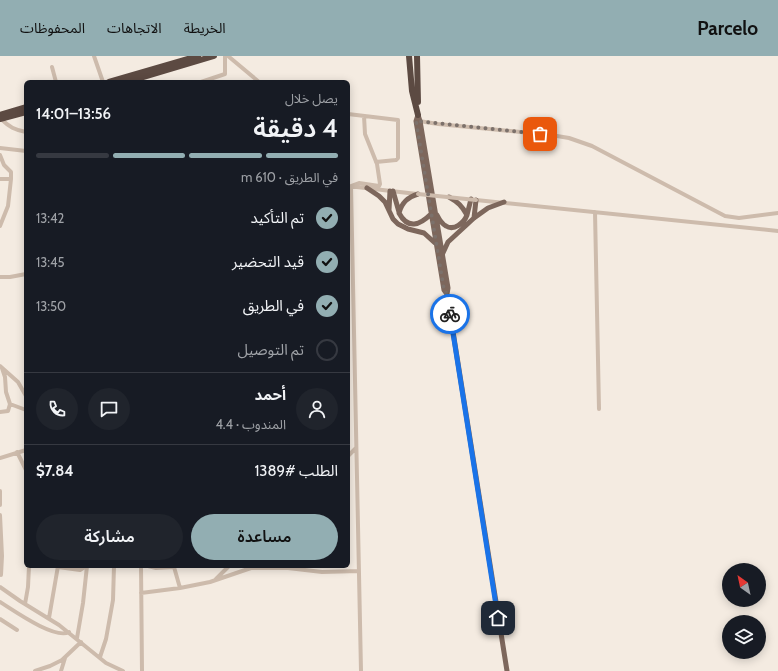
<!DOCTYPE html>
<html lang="ar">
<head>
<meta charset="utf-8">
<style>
  body { margin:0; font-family:Cabin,"Noto Sans Arabic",sans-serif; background:#20242c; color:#f1f3f6; direction:rtl; height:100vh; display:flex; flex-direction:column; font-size:15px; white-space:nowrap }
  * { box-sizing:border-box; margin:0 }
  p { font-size:13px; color:#9ea1a6 }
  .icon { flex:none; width:22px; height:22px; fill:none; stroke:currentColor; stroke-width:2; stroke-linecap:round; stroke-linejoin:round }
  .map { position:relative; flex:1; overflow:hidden; direction:ltr }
  .sheet { position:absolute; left:24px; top:24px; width:326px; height:488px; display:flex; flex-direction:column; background:#171b24; border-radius:6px; box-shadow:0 2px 10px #0003; direction:rtl }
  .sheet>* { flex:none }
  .needle { width:26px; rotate:327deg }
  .buttons { position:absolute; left:722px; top:507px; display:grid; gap:8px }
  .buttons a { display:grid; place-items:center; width:44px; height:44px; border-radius:50%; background:#171b24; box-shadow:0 2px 10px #0003; font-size:20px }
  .pin { position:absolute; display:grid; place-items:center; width:34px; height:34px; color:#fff; margin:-17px; border-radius:8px; box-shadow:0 2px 6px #0006 }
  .courier { position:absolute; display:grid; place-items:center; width:40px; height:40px; margin:-20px; border:3px solid #1a73e8; border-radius:50%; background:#fff; color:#222; box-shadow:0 1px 5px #0007 }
  .overview em { font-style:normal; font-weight:600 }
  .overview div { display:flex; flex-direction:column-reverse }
  .overview { display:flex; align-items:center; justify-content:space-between; height:68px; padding:0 12px }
  h1 { font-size:26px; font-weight:600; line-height:30px }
  .bar { display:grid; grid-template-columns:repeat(4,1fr); gap:6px 4px; align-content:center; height:48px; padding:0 12px }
  .bar i { height:5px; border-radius:3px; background:#363941 }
  .bar .current { background:#92aeb2 }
  .bar p { grid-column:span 4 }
  .line { display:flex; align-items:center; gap:10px; padding:0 12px; border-top:1px solid #363941 }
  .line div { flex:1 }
  .round { display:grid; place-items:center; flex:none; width:42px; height:42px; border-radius:21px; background:#20242c }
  ol { padding:0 12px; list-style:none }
  li { display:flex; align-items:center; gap:12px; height:44px }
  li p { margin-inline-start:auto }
  li .icon { padding:4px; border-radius:50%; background:#92aeb2; color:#111; stroke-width:4 }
  li:last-child { color:#9ea1a6 }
  li i { width:22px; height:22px; border:2px solid #363941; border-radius:50% }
  .action { display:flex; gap:8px; margin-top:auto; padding:8px 12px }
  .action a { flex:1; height:46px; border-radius:24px; background:#92aeb2; color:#111; font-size:16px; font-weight:600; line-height:46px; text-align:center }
  .action a+a { background:#20242c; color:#f1f3f6 }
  header { display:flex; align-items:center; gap:24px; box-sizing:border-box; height:56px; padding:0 20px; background:#92aeb2; color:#111 }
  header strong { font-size:19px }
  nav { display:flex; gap:22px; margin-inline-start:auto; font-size:14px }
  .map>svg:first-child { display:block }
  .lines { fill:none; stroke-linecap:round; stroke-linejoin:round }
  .minor { stroke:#cdbbac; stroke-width:4 }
  .major { stroke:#7d675c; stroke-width:5 }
  .highway { stroke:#5c4a42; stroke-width:6 }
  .minor-bridge { stroke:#cdbbac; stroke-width:4 }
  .done { stroke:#7c716b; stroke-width:4; stroke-dasharray:0 7.2 }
  .route { stroke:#1a73e8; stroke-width:5 }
</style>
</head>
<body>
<header>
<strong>Parcelo</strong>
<nav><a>الخريطة</a><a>الاتجاهات</a><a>المحفوظات</a></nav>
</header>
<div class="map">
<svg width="778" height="615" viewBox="0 0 778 615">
  <rect width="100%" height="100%" fill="#f4ebe1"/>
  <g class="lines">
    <path class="minor" d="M 94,0 L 103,26
      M 228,0 L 259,26
      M 52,11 L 56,26
      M 201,26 L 225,18 L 225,0
      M 348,58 L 398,64 L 398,102 L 396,104 L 376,106
      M 1,63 C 9,71 15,74 26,76
      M 419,65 L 438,68 L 551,79 L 569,82 L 592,90 L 725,160 L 739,162 L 778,157
      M 0,92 L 26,95
      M 0,99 L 4,109 L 11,116 L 11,123 L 8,150 L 0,170
      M 0,123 L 11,123
      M 348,130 L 417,138
      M 476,144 L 778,175
      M 595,156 L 599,353
      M 0,221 L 10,221 L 26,218
      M 0,310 L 18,326 L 26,340
      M 10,348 L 26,354
      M 0,356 L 8,355 L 10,348 L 6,336 L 5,321 L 2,312
      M 17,396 L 26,414
      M 348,400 L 356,392
      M 0,402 L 26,394
      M 0,435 L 0,449
      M 0,459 L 2,500 L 1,519
      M 141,510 L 142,615
      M 148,510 L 156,512 L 174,511 L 180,532
      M 58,511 L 80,514 L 86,510
      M 216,523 L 229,510
      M 0,531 L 20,545 L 59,569 L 106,607 L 123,615
      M 141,537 L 180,532 L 210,526 L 251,512 L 288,512 L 322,516 L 359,515
      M 0,546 C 13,554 55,584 69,576
      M 25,548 L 28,531 L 29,510
      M 49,562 L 58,510
      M 0,563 L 17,574
      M 77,582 L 83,547 L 87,510
      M 100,601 L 106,583 L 113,544 L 114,510
      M 35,615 L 50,610 L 62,604 L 81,586
      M 61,615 L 65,602
      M 361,615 L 351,130 L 359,127 L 379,130 L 380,128 L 377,108 L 365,78 L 364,60"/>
    <path class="major" d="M 418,59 L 420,65 L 448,232 L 447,238 L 507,615
      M 418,59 L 416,65 L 444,234 L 447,238
      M 367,132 L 379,140 L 385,146 L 393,163 L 398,168 L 408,173 L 424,177 L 435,187
      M 393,135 L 399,156
      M 418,138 C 408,141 402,146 399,157 C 408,174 420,169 431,158
      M 389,154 L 390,135
      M 437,159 C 439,163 442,168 446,170 C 454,175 464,167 467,159 C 462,150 458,146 449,141
      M 467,159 L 471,143
      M 474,162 L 476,144
      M 442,199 L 448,186 L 474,162 L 488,152 L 504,146"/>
    <path class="highway" d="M 409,0 L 412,35 L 418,59
      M 417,0 L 418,46
      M 109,26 L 198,0
      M 127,26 L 214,0
      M 0,59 L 26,51
      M 0,63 L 26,56"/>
    <path class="minor-bridge" d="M 418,138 L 476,144"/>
  </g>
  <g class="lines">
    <path class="done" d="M 450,258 L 447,238 L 444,234 L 416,65 L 540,78"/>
    <path class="route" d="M 450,258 L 498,562"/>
  </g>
</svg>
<div class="buttons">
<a><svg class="needle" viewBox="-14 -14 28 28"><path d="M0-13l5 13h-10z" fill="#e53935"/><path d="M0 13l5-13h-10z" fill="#9ea1a6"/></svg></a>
<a><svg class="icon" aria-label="layers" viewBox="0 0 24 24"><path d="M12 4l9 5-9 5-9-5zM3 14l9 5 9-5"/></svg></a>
</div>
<div class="pin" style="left:540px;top:78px;background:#ea580c"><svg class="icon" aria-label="bag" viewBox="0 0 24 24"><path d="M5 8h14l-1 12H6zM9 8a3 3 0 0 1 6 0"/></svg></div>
<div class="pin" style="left:498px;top:562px;background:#1f2937"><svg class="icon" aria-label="home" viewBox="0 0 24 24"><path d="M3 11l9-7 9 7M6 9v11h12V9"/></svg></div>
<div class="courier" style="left:450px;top:258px"><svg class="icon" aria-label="bike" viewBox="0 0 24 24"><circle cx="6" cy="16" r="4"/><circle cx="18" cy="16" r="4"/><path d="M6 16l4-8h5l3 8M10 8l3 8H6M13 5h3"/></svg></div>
<section class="sheet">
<div class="overview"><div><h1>4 دقيقة</h1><p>يصل خلال</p></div><em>13:56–14:01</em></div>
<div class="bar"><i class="current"></i><i class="current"></i><i class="current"></i><i></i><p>في الطريق · 610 m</p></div>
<ol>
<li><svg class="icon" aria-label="check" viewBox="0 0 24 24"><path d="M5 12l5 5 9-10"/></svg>تم التأكيد<p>13:42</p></li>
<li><svg class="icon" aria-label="check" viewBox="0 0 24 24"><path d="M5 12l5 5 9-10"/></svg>قيد التحضير<p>13:45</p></li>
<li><svg class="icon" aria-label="check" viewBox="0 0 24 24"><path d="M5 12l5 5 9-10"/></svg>في الطريق<p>13:50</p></li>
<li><i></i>تم التوصيل</li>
</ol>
<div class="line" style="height:72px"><a class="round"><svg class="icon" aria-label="person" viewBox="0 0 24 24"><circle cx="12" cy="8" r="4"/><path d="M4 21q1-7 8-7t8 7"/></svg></a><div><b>أحمد</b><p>المندوب · 4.4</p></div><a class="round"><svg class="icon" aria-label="chat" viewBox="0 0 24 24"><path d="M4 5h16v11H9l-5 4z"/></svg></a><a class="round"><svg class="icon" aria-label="phone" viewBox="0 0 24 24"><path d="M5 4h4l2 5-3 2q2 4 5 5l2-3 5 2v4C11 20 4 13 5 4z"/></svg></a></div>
<div class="line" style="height:52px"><div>الطلب #1389</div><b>$7.84</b></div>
<div class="action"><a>مساعدة</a><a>مشاركة</a></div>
</section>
</div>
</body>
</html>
